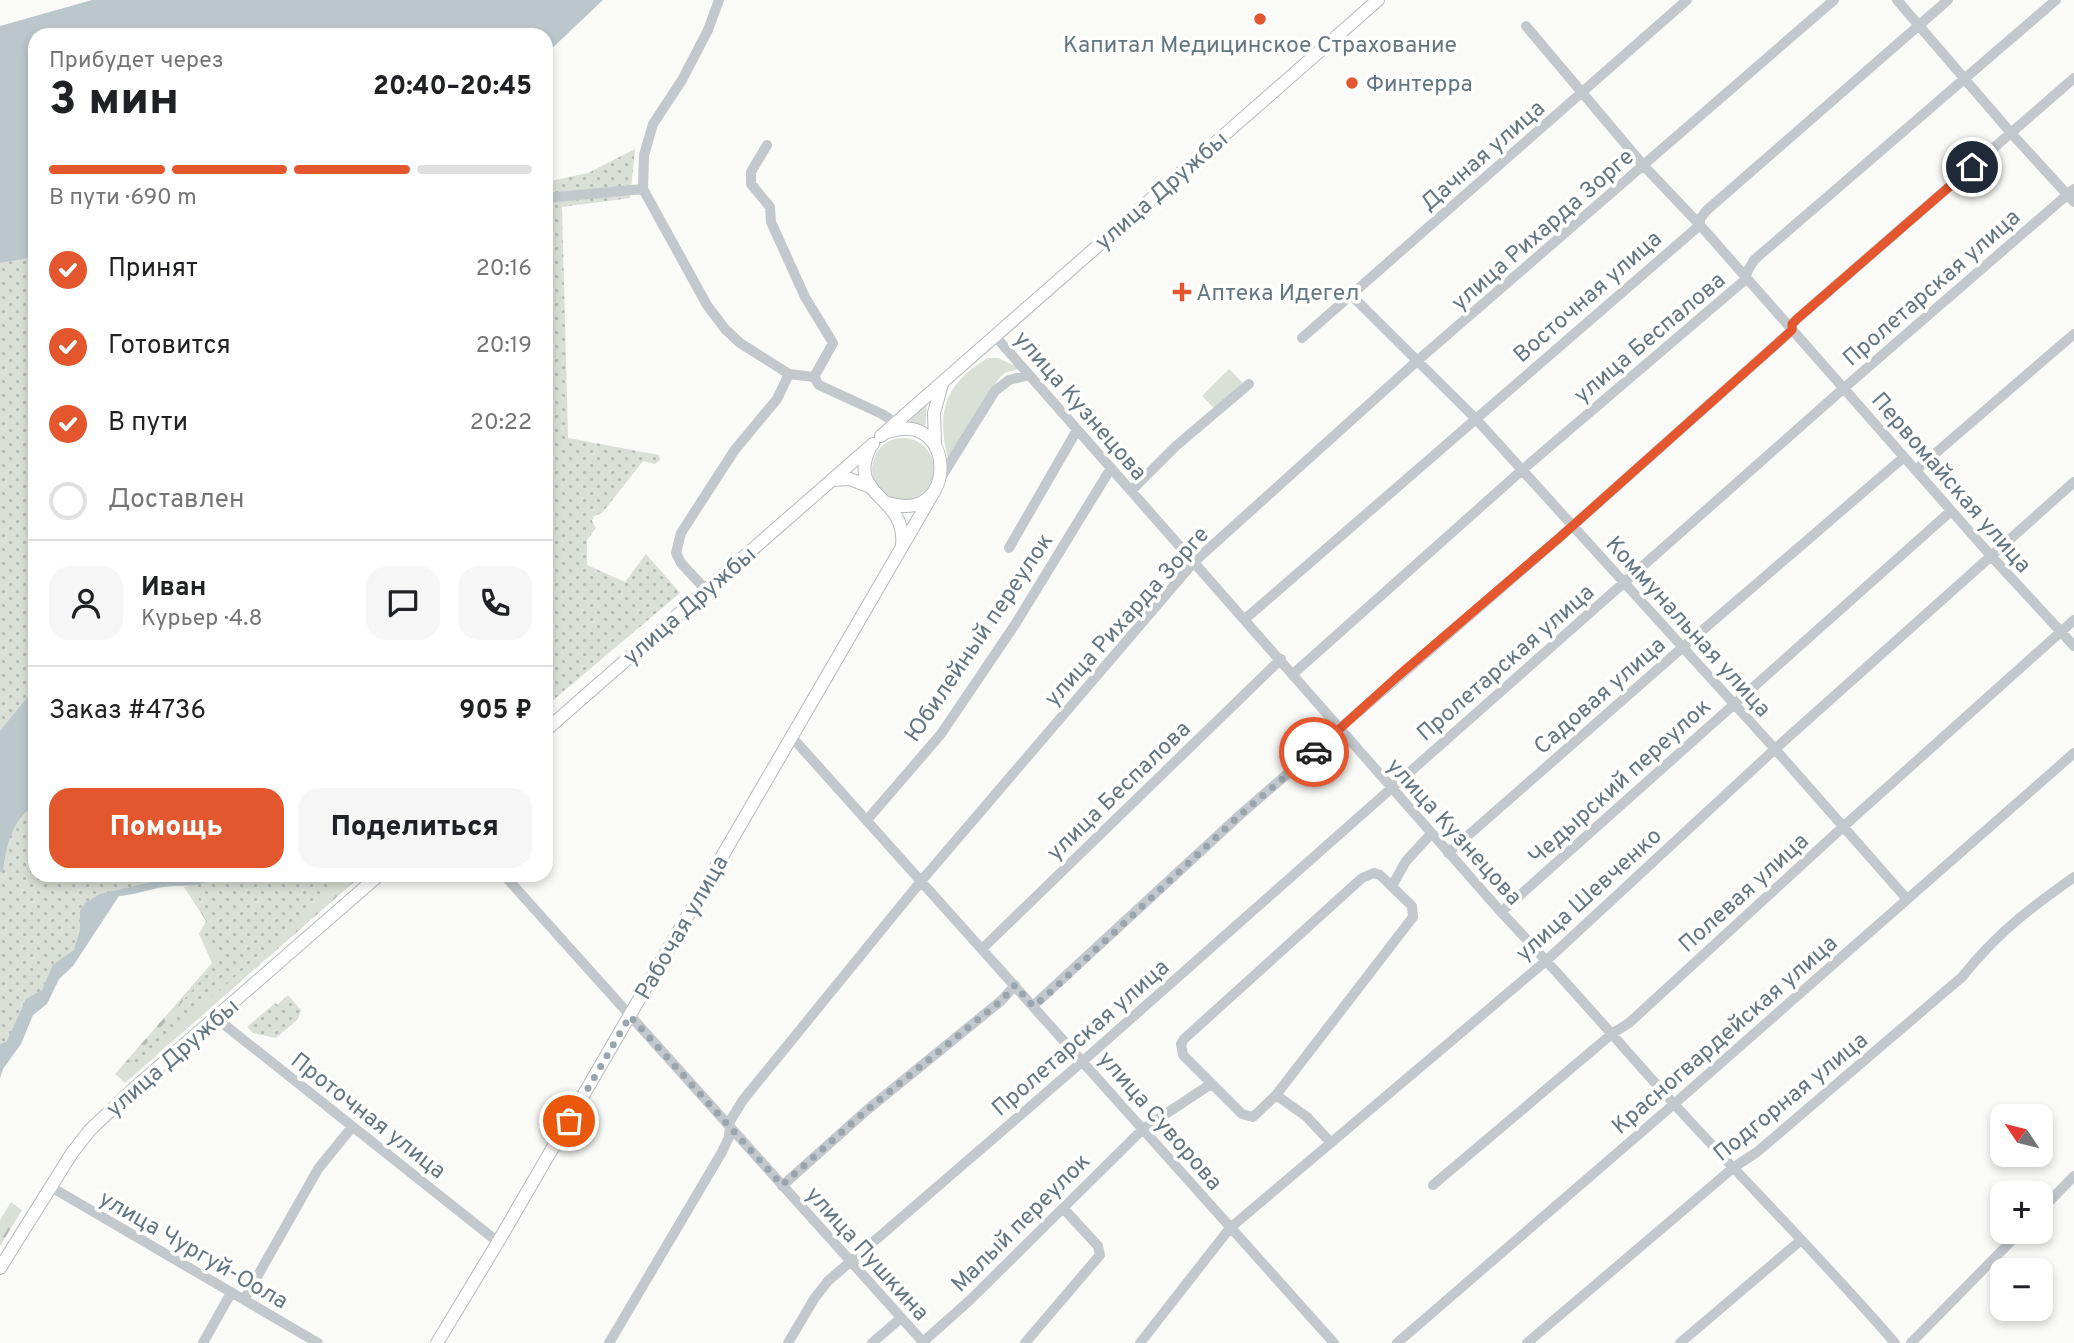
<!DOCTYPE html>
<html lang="ru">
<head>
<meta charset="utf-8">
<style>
  body { margin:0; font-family:Overpass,sans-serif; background:#f6f6f6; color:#202124; height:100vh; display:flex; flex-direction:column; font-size:26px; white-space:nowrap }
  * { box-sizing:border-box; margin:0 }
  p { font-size:23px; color:#757577 }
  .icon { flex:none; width:38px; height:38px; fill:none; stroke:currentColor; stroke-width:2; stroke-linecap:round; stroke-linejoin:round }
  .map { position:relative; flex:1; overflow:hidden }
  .sheet { position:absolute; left:28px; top:28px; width:525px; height:854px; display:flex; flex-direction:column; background:#fff; border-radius:21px; box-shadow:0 4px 10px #0003 }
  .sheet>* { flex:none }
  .needle { width:46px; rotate:305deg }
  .tools { position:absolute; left:1990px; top:1104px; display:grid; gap:14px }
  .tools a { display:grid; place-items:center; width:63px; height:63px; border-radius:14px; background:#fff; box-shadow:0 4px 10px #0003; font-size:35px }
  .pin { position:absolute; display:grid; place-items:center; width:60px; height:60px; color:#fff; margin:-30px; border:4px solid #fff; border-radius:50%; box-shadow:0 2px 7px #0007 }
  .courier { position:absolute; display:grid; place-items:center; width:70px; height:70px; margin:-35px; border:5px solid #e4572e; border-radius:50%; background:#fff; color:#222; box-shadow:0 2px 9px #0007 }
  .overview em { font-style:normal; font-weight:800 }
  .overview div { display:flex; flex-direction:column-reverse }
  .overview { display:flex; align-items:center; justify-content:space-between; height:119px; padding:0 21px }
  h1 { font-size:46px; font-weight:800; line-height:52px }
  .bar { display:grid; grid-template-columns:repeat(4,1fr); gap:10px 7px; align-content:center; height:84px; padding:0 21px }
  .bar i { height:9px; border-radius:5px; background:#e0e0e0 }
  .bar .current { background:#e4572e }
  .bar p { grid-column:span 4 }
  .line { display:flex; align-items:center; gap:18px; padding:0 21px; border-top:2px solid #e0e0e0 }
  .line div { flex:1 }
  .round { display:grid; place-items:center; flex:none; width:74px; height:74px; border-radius:21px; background:#f6f6f6 }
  ol { padding:0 21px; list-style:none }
  li { display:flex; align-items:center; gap:21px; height:77px }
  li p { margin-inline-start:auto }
  li .icon { padding:7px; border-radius:50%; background:#e4572e; color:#fff; stroke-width:4 }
  li:last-child { color:#757577 }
  li i { width:38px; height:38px; border:4px solid #e0e0e0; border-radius:50% }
  .primary-button { display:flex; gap:14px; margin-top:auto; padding:14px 21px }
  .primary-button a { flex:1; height:80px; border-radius:21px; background:#e4572e; color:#fff; font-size:28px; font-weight:800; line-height:80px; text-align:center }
  .primary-button a+a { background:#f6f6f6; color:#202124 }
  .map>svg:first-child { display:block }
  .grass { fill:#dadfd7 }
  .forest { fill:url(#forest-firs) }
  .park { fill:url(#park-dots) }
  .water { fill:#bbc7cb }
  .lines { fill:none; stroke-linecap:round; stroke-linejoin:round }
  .major-casing { stroke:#b5babe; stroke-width:14 }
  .minor { stroke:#c3c8cc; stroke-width:10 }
  .major { stroke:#fff; stroke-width:12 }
  .done { stroke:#99a4ac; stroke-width:7; stroke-dasharray:0 12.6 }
  .route { stroke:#e4572e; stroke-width:9 }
  .poi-dot { fill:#e4572e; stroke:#fff; stroke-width:2.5 }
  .labels { text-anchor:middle; stroke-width:7; stroke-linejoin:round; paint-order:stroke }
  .poi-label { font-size:23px; fill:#657683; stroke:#fff; text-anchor:start }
  .street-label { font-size:23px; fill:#657683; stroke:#fff }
</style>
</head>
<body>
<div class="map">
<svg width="2074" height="1343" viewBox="0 0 2074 1343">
  <defs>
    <pattern id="forest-firs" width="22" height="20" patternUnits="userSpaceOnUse" patternTransform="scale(1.75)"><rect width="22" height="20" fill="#dadfd7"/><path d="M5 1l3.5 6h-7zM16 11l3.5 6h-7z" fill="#b4b9b4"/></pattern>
    <pattern id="park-dots" width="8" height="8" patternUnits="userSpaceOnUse" patternTransform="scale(1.75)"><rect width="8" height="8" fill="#dadfd7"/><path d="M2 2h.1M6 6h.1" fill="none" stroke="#b4b9b4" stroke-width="1.8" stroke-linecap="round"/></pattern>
  </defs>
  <rect width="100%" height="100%" fill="#fafaf8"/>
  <path class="grass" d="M 988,358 L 998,358 L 1022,369 L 1006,372 L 999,378 L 948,459 C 936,412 945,383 988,358 Z
    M 1229,369 L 1243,383 L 1216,410 L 1202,396 Z
    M 927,403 L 925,428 L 906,420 Z
    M872 469a31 31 0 1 1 62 0a31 31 0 1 1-62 0Z"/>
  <path class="forest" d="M 218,875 L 362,875 L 125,1083 L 115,1074 L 212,963 L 199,934 L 206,921 L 184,887 L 204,884 Z
    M 11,1202 L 22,1210 L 0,1246 L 0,1220 Z"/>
  <path class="park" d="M 635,149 L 630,198 L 562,207 L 568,438 L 659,455 L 660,460 L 655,464 L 643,461 L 602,513 L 594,516 L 592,521 L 596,528 L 587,540 L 587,565 L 625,582 L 646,554 L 680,593 L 546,706 L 546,182 L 588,173 Z
    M 35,257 L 35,875 L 347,875 L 135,1067 L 131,1062 L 218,960 L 203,934 L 211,919 L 188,882 L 117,890 L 35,1006 L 0,1063 L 0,263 Z
    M 288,995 L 301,1010 L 298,1019 L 276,1038 L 253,1033 L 247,1027 L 275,1003 L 277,1005 Z"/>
  <path class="water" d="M 92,0 L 603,0 L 546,54 L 546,35 L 35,35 L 35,257 L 0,263 L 0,26 Z
    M 35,692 L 34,806 C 12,819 6,847 3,871 L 0,872 L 0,731 L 30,694 Z
    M 195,875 L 218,875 C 196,891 181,883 158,888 C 144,891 133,895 119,896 L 73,966 L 59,979 L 47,1004 L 33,1015 L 21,1044 L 3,1069 L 0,1078 L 0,1045 L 7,1041 L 26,999 L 42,990 L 53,965 L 74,950 L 80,930 L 80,911 L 85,903 L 100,894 L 152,882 L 192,877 Z"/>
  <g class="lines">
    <g class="major-casing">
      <path id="major" d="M 881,436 L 1378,0
        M 935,445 L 934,413 L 942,384
        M 870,448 C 846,497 907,495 902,545
        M 832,480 L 850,479 L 870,487
        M 888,503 C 959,526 957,408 888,432
        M 546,730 L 873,444
        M 0,1268 L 72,1153 L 90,1130 L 130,1092 L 379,875
        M 437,1343 L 498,1242 L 935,490"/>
    </g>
    <path class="minor" d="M 719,0 L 708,30 L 682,80 L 653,124 L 644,155 L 643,189 L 707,305 L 725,329 L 740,343 L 789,374 L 814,377
      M 1897,0 L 2011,133 L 2074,202
      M 1526,26 L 1644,166 L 1700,225 L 1992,557 L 2074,646
      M 767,145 L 751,172 L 751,184 L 770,207 L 771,222 L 805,297 L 833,343 L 814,377
      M 546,198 L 643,189
      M 1351,295 L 1475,418 L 1775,749 L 1906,898
      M 995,336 L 1501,912 C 1561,975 1617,1041 1675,1105 C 1748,1185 1824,1261 1895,1343
      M 1302,338 L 1687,0
      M 814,377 L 819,385 L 882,414 L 902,427
      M 1916,470 L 2074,334
      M 940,479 L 995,391 L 1009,380 L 1029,375
      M 1131,491 L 1176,446 L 1249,384
      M 1009,548 L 1077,430
      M 706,590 L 681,563 L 676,553 L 681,533 L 734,451 L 777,399 L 789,374
      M 1245,619 L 1700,225 L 1700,219 L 1707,210 L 1948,0
      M 1293,674 L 1521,471 L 1746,279 L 1747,272 L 1754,260 L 2056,0
      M 791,736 L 1334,1343
      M 867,820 L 941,734 L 1016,623 L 1111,468
      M 1448,853 L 1683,647 L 1904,457
      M 504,875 L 924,1343
      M 1392,886 L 1406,861 L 1431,834
      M 1501,912 L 1951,511
      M 982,949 L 1281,659
      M 1033,1006 L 1240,815 L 1559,538 L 1781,340 L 1792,330 L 1792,324 L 1797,319 L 2074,78
      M 216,1018 L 498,1242
      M 1276,1095 L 1253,1117 L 1242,1114 L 1183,1055 L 1181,1044 L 1184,1039 L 1362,878 L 1374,873 L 1380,875 L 1412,906 L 1413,917 L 1276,1095 L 1307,1117 L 1331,1143
      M 1433,1185 L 1613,1033 L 1629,1023 L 1844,826 L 2074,620
      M 782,1186 L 867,1110 L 1002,1000 L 1015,985
      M 51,1187 L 318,1343
      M 2040,1211 L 2074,1176
      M 244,1300 L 318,1169 L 352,1127
      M 923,1342 L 970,1300 L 1143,1129 L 1211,1084
      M 203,1343 L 231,1293
      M 609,1343 L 722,1152 L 729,1137 L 730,1121 L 743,1100 L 922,880 L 1194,562 L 1417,361 L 1834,0
      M 788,1343 L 814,1299 L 828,1281 L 1083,1061 L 1844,388 L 2074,189
      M 872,1343 L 901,1318
      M 1025,1343 L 1100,1255 L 1098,1246 L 1063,1208
      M 1140,1343 L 1230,1228 L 1547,960 L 1775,749 L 2074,482
      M 1397,1343 L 1674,1104 L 2074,753
      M 1527,1343 L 1733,1168 L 1757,1152 L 1962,977 C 1997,933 2029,909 2074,877
      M 1680,1343 L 1801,1240
      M 1911,1343 L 2020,1232"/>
    <use href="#major" class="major"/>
  </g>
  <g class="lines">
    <path class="done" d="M 569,1121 L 630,1016 L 782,1185 L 867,1110 L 1002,1000 L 1015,985 L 1033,1006 L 1045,997 L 1240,815 L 1314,752"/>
    <path class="route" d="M 1314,752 L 1398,676 L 1559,538 L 1781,340 L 1792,330 L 1792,324 L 1797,319 L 1972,167"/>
  </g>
  <g class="poi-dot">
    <circle cx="1260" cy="19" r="7"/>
    <circle cx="1352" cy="83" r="7"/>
    <path d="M1178.5 281.5h7v7h7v7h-7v7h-7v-7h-7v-7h7z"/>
  </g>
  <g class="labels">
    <g class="poi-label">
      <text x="1260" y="52" text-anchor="middle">Капитал Медицинское Страхование</text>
      <text x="1366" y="91">Финтерра</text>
      <text x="1196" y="300">Аптека Идегел</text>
    </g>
    <g class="street-label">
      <text transform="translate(1482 155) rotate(-41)" y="8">Дачная улица</text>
      <text transform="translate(1161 190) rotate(-41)" y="8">улица Дружбы</text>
      <text transform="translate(1542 229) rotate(-41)" y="8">улица Рихарда Зорге</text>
      <text transform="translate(1931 287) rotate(-41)" y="8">Пролетарская улица</text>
      <text transform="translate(1587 296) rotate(-41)" y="8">Восточная улица</text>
      <text transform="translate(1649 337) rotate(-40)" y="8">улица Беспалова</text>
      <text transform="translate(1081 405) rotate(49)" y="8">улица Кузнецова</text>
      <text transform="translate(1952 482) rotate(49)" y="8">Первомайская улица</text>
      <text transform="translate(689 605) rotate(-41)" y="8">улица Дружбы</text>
      <text transform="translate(1126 616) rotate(-48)" y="8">улица Рихарда Зорге</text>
      <text transform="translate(1689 626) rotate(48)" y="8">Коммунальная улица</text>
      <text transform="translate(978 637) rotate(-56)" y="8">Юбилейный переулок</text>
      <text transform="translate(1505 662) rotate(-41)" y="8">Пролетарская улица</text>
      <text transform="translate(1599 695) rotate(-41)" y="8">Садовая улица</text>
      <text transform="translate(1619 781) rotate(-42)" y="8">Чедырский переулок</text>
      <text transform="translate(1118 790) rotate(-44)" y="8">улица Беспалова</text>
      <text transform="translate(1455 831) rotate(48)" y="8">улица Кузнецова</text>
      <text transform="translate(1743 892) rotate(-42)" y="8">Полевая улица</text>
      <text transform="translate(1588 894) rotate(-42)" y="8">улица Шевченко</text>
      <text transform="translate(681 927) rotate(-60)" y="8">Рабочая улица</text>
      <text transform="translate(1724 1034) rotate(-41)" y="8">Красногвардейская улица</text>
      <text transform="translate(1080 1037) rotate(-41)" y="8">Пролетарская улица</text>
      <text transform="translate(172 1057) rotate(-41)" y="8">улица Дружбы</text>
      <text transform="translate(1790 1096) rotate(-39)" y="8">Подгорная улица</text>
      <text transform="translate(369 1115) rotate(38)" y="8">Проточная улица</text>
      <text transform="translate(1161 1120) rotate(49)" y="8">улица Суворова</text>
      <text transform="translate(1020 1222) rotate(-45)" y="8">Малый переулок</text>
      <text transform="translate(194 1249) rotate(30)" y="8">улица Чургуй-Оола</text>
      <text transform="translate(868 1253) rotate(48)" y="8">улица Пушкина</text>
    </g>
  </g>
</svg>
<div class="tools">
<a><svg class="needle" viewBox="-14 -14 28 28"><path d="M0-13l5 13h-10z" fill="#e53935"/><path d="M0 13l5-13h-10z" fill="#757577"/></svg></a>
<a>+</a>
<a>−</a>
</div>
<div class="pin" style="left:569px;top:1121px;background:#ea580c"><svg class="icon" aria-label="bag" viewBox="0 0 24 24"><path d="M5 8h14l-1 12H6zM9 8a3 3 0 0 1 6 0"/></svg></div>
<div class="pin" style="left:1972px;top:167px;background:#1f2937"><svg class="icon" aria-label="home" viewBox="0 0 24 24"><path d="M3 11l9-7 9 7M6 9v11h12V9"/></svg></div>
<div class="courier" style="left:1314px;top:752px"><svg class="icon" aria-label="car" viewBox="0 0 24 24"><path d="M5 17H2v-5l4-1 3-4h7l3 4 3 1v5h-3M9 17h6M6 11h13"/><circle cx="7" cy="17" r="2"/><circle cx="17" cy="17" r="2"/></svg></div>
<section class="sheet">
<div class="overview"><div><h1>3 мин</h1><p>Прибудет через</p></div><em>20:40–20:45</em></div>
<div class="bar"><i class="current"></i><i class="current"></i><i class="current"></i><i></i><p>В пути · 690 m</p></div>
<ol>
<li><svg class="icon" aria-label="check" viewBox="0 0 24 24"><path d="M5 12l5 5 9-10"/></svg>Принят<p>20:16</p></li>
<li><svg class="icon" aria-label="check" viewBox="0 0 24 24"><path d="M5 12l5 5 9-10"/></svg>Готовится<p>20:19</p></li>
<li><svg class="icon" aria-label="check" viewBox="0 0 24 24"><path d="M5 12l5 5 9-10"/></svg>В пути<p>20:22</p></li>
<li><i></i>Доставлен</li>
</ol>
<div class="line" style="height:126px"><a class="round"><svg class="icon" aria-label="person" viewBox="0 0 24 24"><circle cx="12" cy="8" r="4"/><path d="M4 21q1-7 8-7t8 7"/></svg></a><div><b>Иван</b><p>Курьер · 4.8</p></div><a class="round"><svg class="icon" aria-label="chat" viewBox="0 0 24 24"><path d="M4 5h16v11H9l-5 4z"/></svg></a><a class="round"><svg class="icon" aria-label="phone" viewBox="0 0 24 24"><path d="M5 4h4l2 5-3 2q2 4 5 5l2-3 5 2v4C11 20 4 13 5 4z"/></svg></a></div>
<div class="line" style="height:91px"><div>Заказ #4736</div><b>905 ₽</b></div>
<div class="primary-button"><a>Помощь</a><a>Поделиться</a></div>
</section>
</div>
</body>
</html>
